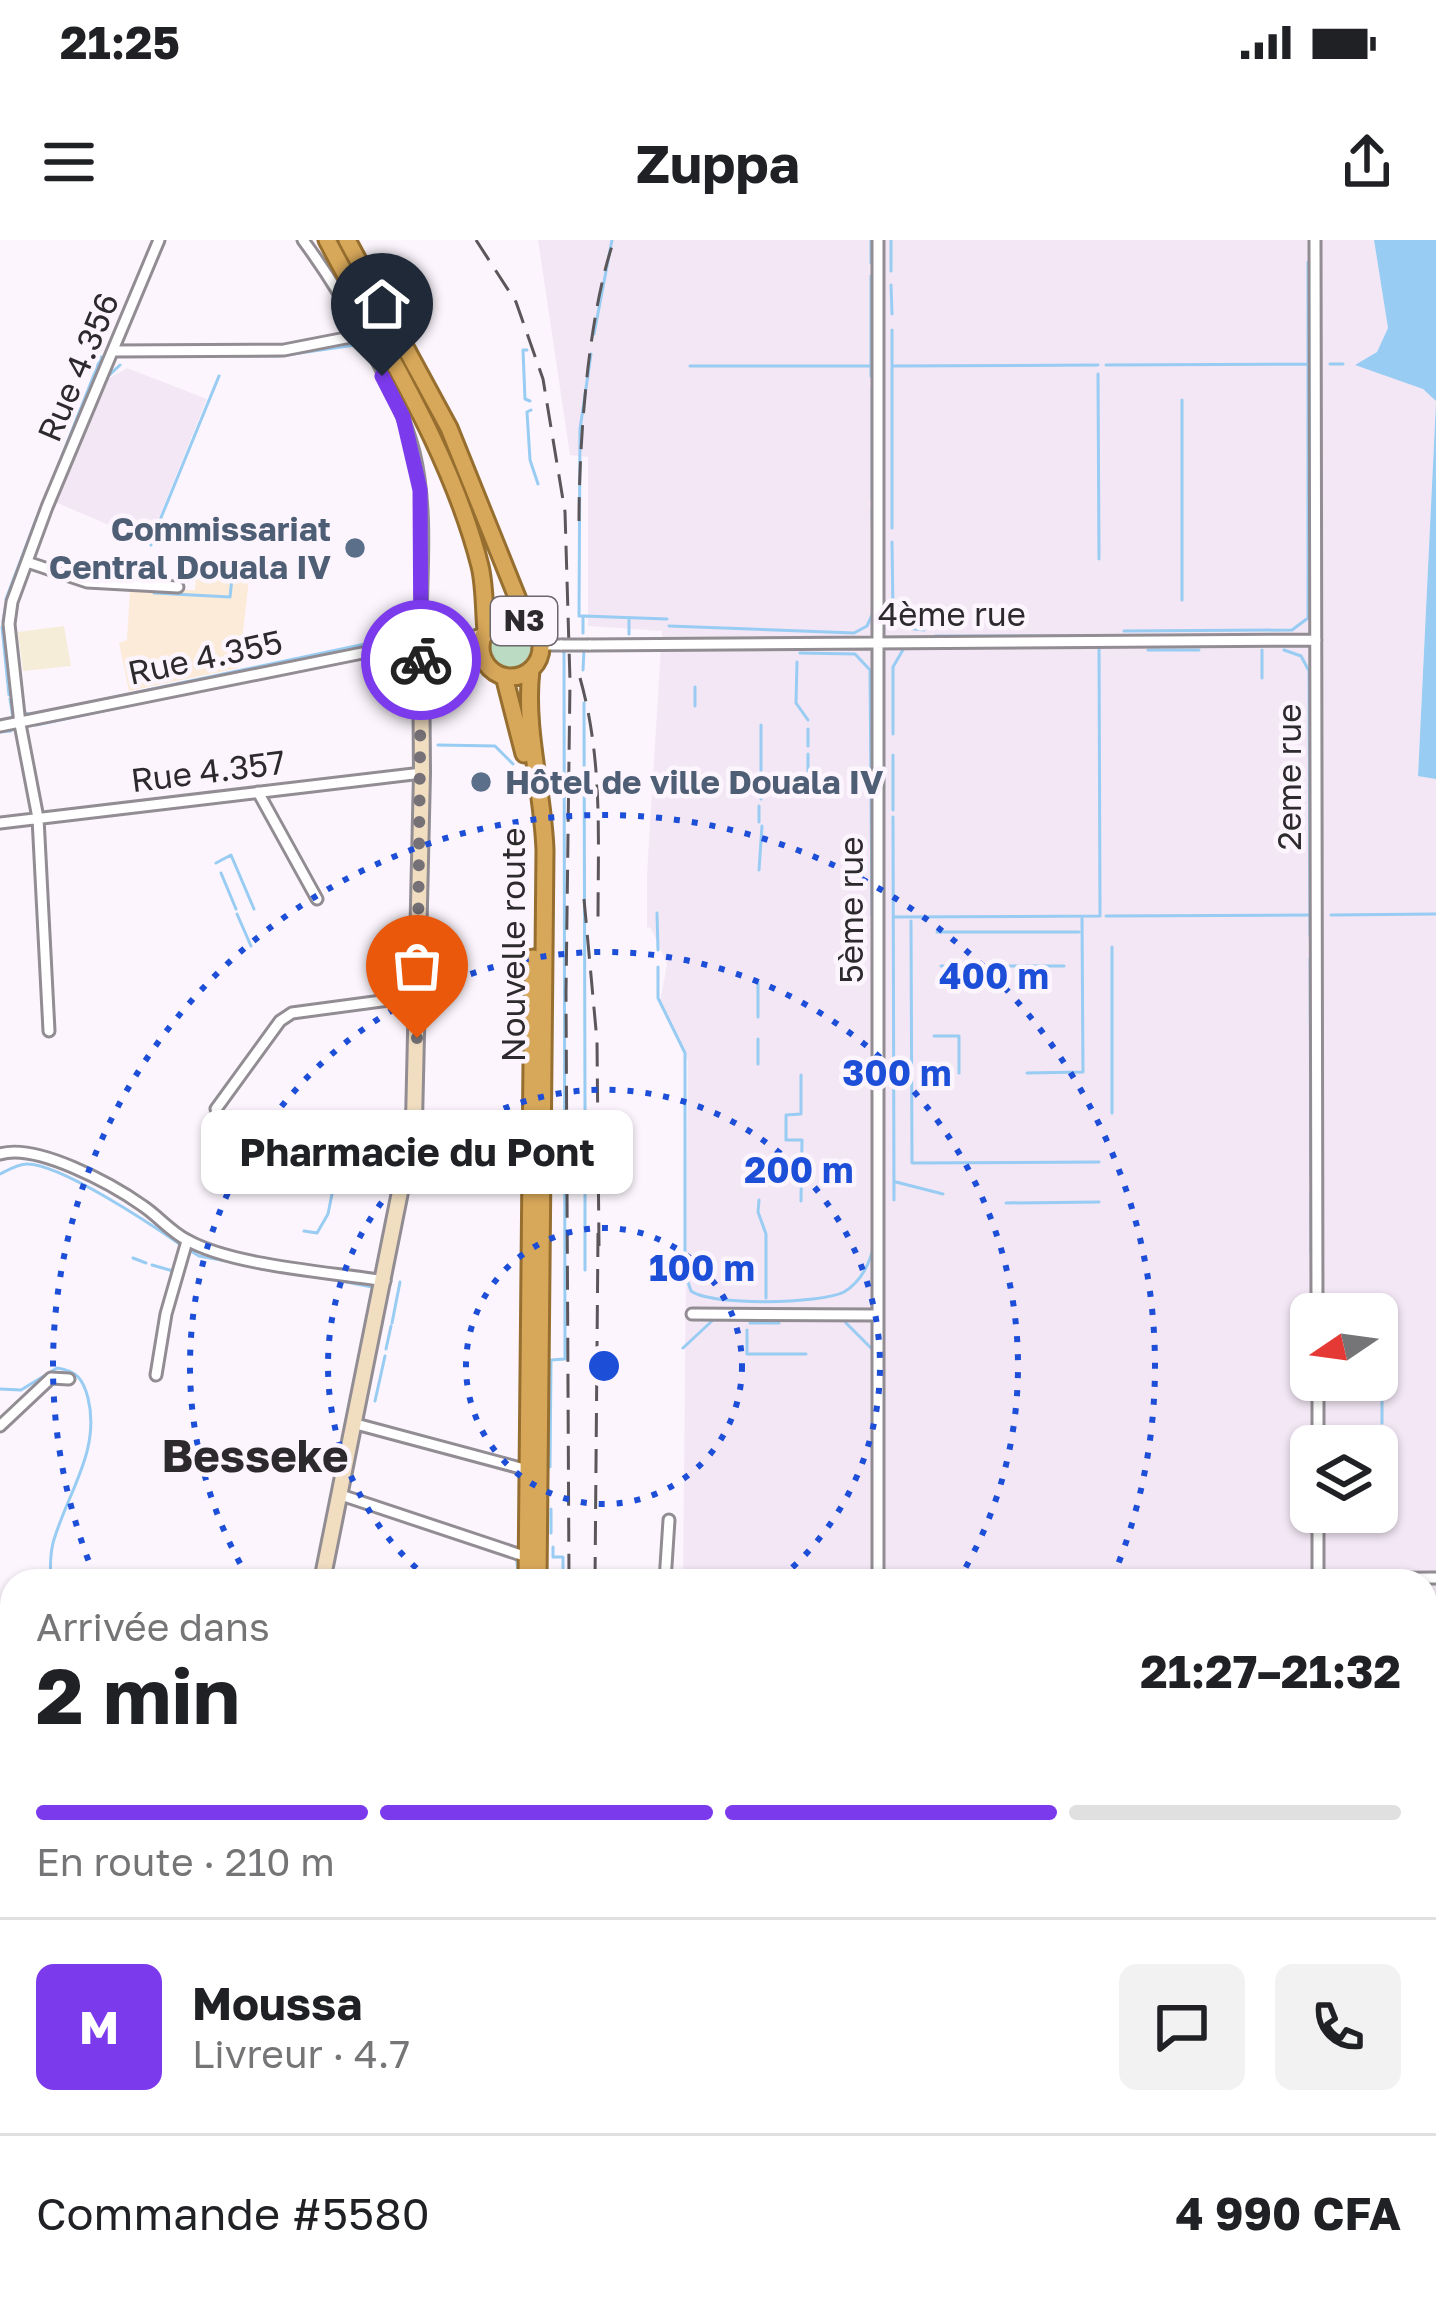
<!DOCTYPE html>
<html lang="fr">
<head>
<meta charset="utf-8">
<style>
  body { margin:0; font-family:"Golos Text",sans-serif; background:#f2f2f2; color:#202124; height:100vh; display:flex; flex-direction:column; font-size:45px; white-space:nowrap }
  * { box-sizing:border-box; margin:0 }
  p { font-size:39px; color:#757577 }
  .icon { flex:none; width:66px; height:66px; fill:none; stroke:currentColor; stroke-width:2; stroke-linecap:round; stroke-linejoin:round }
  .map { position:relative; flex:1; overflow:hidden }
  .side { position:absolute; left:0px; top:1329px; width:1437px; height:744px; display:flex; flex-direction:column; background:#fff; border-radius:36px 36px 0 0; box-shadow:0 3px 9px #0004 }
  .side>* { flex:none }
  .needle { width:78px; rotate:257deg }
  .tools { position:absolute; left:1290px; top:1053px; display:grid; gap:24px }
  .tools a { display:grid; place-items:center; width:108px; height:108px; border-radius:18px; background:#fff; box-shadow:0 3px 9px #0004; font-size:60px }
  .pin { position:absolute; display:grid; place-items:center; width:102px; height:102px; color:#fff; margin:-123px -51px; border-radius:50% 50% 50% 0; rotate:-45deg; box-shadow:0 0 12px #0007 }
  .pin .icon { rotate:45deg }
  .courier { position:absolute; display:grid; place-items:center; width:120px; height:120px; margin:-60px; border:9px solid #7c3aed; border-radius:50%; background:#fff; color:#222; box-shadow:0 3px 15px #0007 }
  .bubble { position:absolute; height:84px; border-radius:18px; background:#fff; box-shadow:0 3px 9px #0004; font-size:39px; font-weight:700; line-height:84px; text-align:center }
  .headline em { font-style:normal; font-weight:700 }
  .headline div { display:flex; flex-direction:column-reverse }
  .headline { display:flex; align-items:center; justify-content:space-between; height:204px; padding:0 36px }
  h1 { font-size:78px; font-weight:700; line-height:90px }
  .bar { display:grid; grid-template-columns:repeat(4,1fr); gap:18px 12px; align-content:center; height:144px; padding:0 36px }
  .bar i { height:15px; border-radius:9px; background:#e0e0e0 }
  .bar .on { background:#7c3aed }
  .bar p { grid-column:span 4 }
  .line { display:flex; align-items:center; gap:30px; padding:0 36px; border-top:3px solid #e0e0e0 }
  .line div { flex:1 }
  .round { display:grid; place-items:center; flex:none; width:126px; height:126px; border-radius:18px; background:#f2f2f2 }
  .status { display:flex; justify-content:space-between; align-items:center; height:84px; padding:0 60px; background:#fff; direction:ltr }
  .status svg { height:33px; fill:currentColor }
  header { display:flex; justify-content:space-between; align-items:center; height:156px; padding:0 36px; background:#fff; font-size:54px; font-weight:700 }
  .map>svg:first-child { display:block }
  .built { fill:#f3e7f5; fill-rule:evenodd }
  .education { fill:#f6edd8 }
  .medical { fill:#fbebd8 }
  .green { fill:#bbdcc2 }
  .water { fill:#98ccf2 }
  .lines { fill:none; stroke-linecap:round; stroke-linejoin:round }
  .stream { stroke:#98ccf2; stroke-width:3 }
  .minor-casing { stroke:#928c93; stroke-width:15 }
  .secondary-casing { stroke:#928c93; stroke-width:20 }
  .trunk-casing { stroke:#966e2f; stroke-width:21 }
  .minor { stroke:#fff; stroke-width:9 }
  .secondary { stroke:#f1dec1; stroke-width:14 }
  .trunk { stroke:#d8a85a; stroke-width:15 }
  .rail { stroke:#5a565a; stroke-width:3; stroke-dasharray:24 12; stroke-linecap:butt }
  .minor-bridge-casing { stroke:#928c93; stroke-width:15; stroke-linecap:butt }
  .minor-bridge { stroke:#fff; stroke-width:9 }
  .done { stroke:#757176; stroke-width:12; stroke-dasharray:0 21.6 }
  .route { stroke:#7c3aed; stroke-width:15 }
  .ring { fill:none; stroke:#1d4ed8; stroke-width:6; stroke-dasharray:6 12 }
  .service-dot { fill:#5c6f8a; stroke:#fcf5fd; stroke-width:4.5 }
  .labels { text-anchor:middle; stroke-width:9; stroke-linejoin:round; paint-order:stroke }
  .shield { fill:#fcf5fd; stroke:#6b676b; stroke-width:3 }
  .shield-label { font-size:30px; font-weight:bold; fill:#2d2a2d }
  .street-label { font-size:33px; fill:#2d2a2d; stroke:#fcf5fd }
  .service-label { font-size:33px; font-weight:bold; fill:#4e5e75; stroke:#fcf5fd; text-anchor:end }
  .district-label { font-size:45px; font-weight:bold; fill:#2d2a2d; stroke:#fcf5fd }
  .centre { fill:#1d4ed8; stroke:#fcf5fd; stroke-width:6 }
  .ring-label { font-size:36px; text-anchor:middle; font-weight:bold; fill:#1d4ed8; stroke:#fcf5fd; stroke-width:9; stroke-linejoin:round; paint-order:stroke }
</style>
</head>
<body>
<div class="status"><b>21:25</b><svg viewBox="0 0 49 12"><path d="M0 12V9h3v3zM5 12V6h3v6zM10 12V3h3v9zM15 12V0h3v12zM26 1h20v11H26zM47 4h2v5h-2z"/></svg></div>
<header><svg class="icon" aria-label="menu" viewBox="0 0 24 24"><path d="M4 6h16M4 12h16M4 18h16"/></svg>Zuppa<svg class="icon" aria-label="share" viewBox="0 0 24 24"><path d="M12 15V3M7 8l5-5 5 5M5 13v7h14v-7"/></svg></header>
<div class="map">
<svg width="1436" height="2073" viewBox="0 0 1436 2073">
  <rect width="100%" height="100%" fill="#fcf5fd"/>
  <path class="built" d="M 538,0 L 1374,0 L 1388,88 L 1377,112 L 1356,125 L 1423,149 L 1436,161 L 1418,535 L 1436,539 L 1436,2073 L 736,2073 L 732,2061 L 1425,2061 L 1425,1341 L 683,1341 L 688,821 L 660,762 L 667,724 L 651,688 L 647,687 L 647,634 L 662,391 L 588,386 L 588,217 L 570,215 ZM 1311,1074 L 1377,1074 L 1377,1140 L 1311,1140 ZM 1311,1206 L 1377,1206 L 1377,1272 L 1311,1272 Z
    M 127,128 L 207,159 L 149,302 L 55,262 L 103,142 Z"/>
  <path class="education" d="M 64,386 L 71,426 L 23,431 L 18,392 Z"/>
  <path class="medical" d="M 196,335 L 249,339 L 239,428 L 129,451 L 119,403 L 127,400 L 130,350 L 195,350 Z"/>
  <path class="green" d="M490 408a21 21 0 1 1 42 0a21 21 0 1 1-42 0Z"/>
  <path class="water" d="M 1374,0 L 1436,0 L 1436,161 L 1423,149 L 1355,125 L 1377,112 L 1388,88 Z
    M 1436,162 L 1436,539 L 1418,536 Z"/>
  <g class="lines">
    <path class="stream" d="M 871,0 L 871,23
      M 891,0 L 891,31
      M 891,45 L 892,74
      M 892,90 L 892,126 L 1098,125
      M 594,94 L 612,0
      M 527,110 L 523,110 L 525,159 L 530,161
      M 165,115 L 228,116
      M 231,116 L 279,116 L 355,105
      M 1330,124 L 1343,124
      M 1106,125 L 1307,124
      M 690,126 L 871,126
      M 892,127 L 892,288
      M 1098,134 L 1099,319
      M 871,136 L 871,36
      M 104,140 L 120,125
      M 872,149 L 872,258
      M 1182,160 L 1182,360
      M 531,170 L 527,172 L 530,220 L 538,244
      M 43,264 L 101,117
      M 872,270 L 874,345
      M 158,285 L 219,136
      M 892,302 L 893,374 L 906,388 L 924,390
      M 151,305 L 156,291
      M 154,353 L 230,357 L 232,338
      M 6,359 L 37,277
      M 584,376 L 667,379
      M 3,381 L 6,364
      M 669,386 L 854,393 L 867,386 L 873,373
      M 2,387 L 9,455
      M 1124,391 L 1292,390 L 1308,378 L 1308,22
      M 583,393 L 583,376 L 579,376 L 580,189 L 591,114
      M 629,394 L 629,379
      M 935,396 L 1081,396
      M 389,399 L 410,394
      M 1148,410 L 1199,410
      M 1284,410 L 1301,416 L 1309,431 L 1310,696
      M 800,413 L 855,414 L 870,430 L 872,675
      M 797,422 L 796,463 L 808,480
      M 583,430 L 584,409
      M 1262,438 L 1262,410
      M 10,459 L 13,478
      M 584,463 L 585,870
      M 22,465 L 24,472 L 30,475 L 384,400
      M 695,466 L 695,447
      M 36,485 L 217,447
      M 0,492 L 11,491
      M 893,494 L 893,427 L 904,408
      M 438,505 L 495,506 L 513,524
      M 808,506 L 808,489
      M 808,514 L 808,531
      M 893,515 L 893,570
      M 807,539 L 808,556
      M 761,559 L 761,485
      M 759,566 L 759,582
      M 893,577 L 894,960
      M 216,623 L 231,615 L 254,669
      M 759,630 L 762,586
      M 221,633 L 236,669
      M 657,673 L 658,710
      M 237,674 L 251,706
      M 1331,675 L 1436,674
      M 1106,676 L 1308,675
      M 893,677 L 1100,676 L 1099,404
      M 873,678 L 873,727
      M 911,681 L 912,923 L 1099,922
      M 937,692 L 1079,692
      M 1112,707 L 1112,873
      M 1310,719 L 1311,936
      M 941,726 L 1064,726
      M 658,727 L 658,758 L 685,813 L 685,1033 L 691,1051 C 711,1066 820,1064 844,1052 C 862,1041 870,1024 874,1004
      M 873,738 L 873,845
      M 758,777 L 758,742
      M 934,796 L 959,796 L 959,833
      M 758,824 L 758,799
      M 1027,833 L 1083,832 L 1082,678
      M 585,911 L 585,1030
      M 0,934 C 8,930 18,924 27,924 C 61,924 152,985 181,1005
      M 896,942 L 943,954
      M 1311,956 L 1311,1012
      M 759,960 L 758,972 L 766,994 L 766,1058
      M 801,961 L 802,900 L 786,900 L 786,875 L 801,874 L 801,835
      M 1006,963 L 1099,962
      M 304,991 L 317,993 L 328,974 L 333,949
      M 189,1010 L 199,1016 L 243,1024
      M 133,1018 L 146,1023
      M 152,1025 L 173,1031
      M 315,1036 L 372,1047
      M 392,1083 L 400,1042
      M 750,1083 L 779,1083
      M 846,1083 L 874,1111
      M 747,1090 L 747,1114 L 806,1114
      M 683,1108 L 713,1080
      M 386,1109 L 391,1086
      M 1382,1138 L 1382,1183
      M 0,1149 L 21,1150 L 57,1128 C 77,1131 83,1139 88,1158 C 101,1211 67,1253 53,1303 C 50,1316 50,1328 51,1341
      M 375,1161 L 385,1116
      M 873,1178 L 873,1145
      M 550,1227 L 551,1120 L 565,1119 L 564,410
      M 551,1269 L 551,1293
      M 553,1307 L 553,1317 L 563,1317 L 563,1341
      M 516,1314 L 519,1341
      M 0,1524 L 12,1517
      M 0,1935 L 12,1920
      M 302,2061 L 305,2073"/>
    <g class="minor-casing">
      <path id="minor" d="M 878,0 L 878,1341
        M 1315,0 L 1317,1074
        M 114,111 L 284,110 L 361,95
        M 27,322 L 87,342 L 178,347
        M 541,405 L 562,405
        M 589,405 L 1316,400
        M 0,486 L 407,404 L 421,405 C 420,343 429,273 414,212 C 398,149 342,53 303,0
        M 258,552 L 317,659
        M 0,583 L 422,533
        M 49,791 L 38,578 L 20,484 L 9,384 L 12,362 L 47,267 L 159,0
        M 216,869 L 280,781 L 292,773 L 419,756
        M 0,914 C 37,903 112,944 143,966 C 158,976 171,992 187,1000 C 233,1026 330,1032 385,1041
        M 692,1074 L 878,1075
        M 156,1135 L 166,1074 L 187,1001
        M 1318,1140 L 1318,1206
        M 356,1184 L 528,1230
        M 0,1186 L 51,1138 L 69,1139
        M 341,1255 L 527,1317
        M 1318,1272 L 1318,1341
        M 1318,1339 L 1436,1338
        M 665,1341 L 669,1280
        M 0,1577 L 12,1592
        M 1425,1705 L 1436,1705
        M 0,1750 L 12,1761
        M 0,1792 L 12,1781
        M 0,1842 L 12,1852
        M 0,1944 L 12,1929
        M 0,2052 L 21,2073
        M 147,2061 L 154,2073
        M 578,2061 L 587,2073
        M 1025,2061 L 1028,2073
        M 1414,2061 L 1418,2073
        M 546,2073 L 552,2061
        M 710,2073 L 733,2066"/>
    </g>
    <g class="secondary-casing">
      <path id="secondary" d="M 442,407 L 484,396
        M 322,1341 L 414,882 L 422,533 L 421,405 L 485,421
        M 158,2073 L 160,2061"/>
    </g>
    <g class="trunk-casing">
      <path id="trunk" d="M 327,0 C 382,105 451,211 480,326 C 485,347 484,370 486,391
        M 347,0 L 449,188 L 527,382
        M481 407a30 30 0 1 1 60 0a30 30 0 1 1-60 0Z
        M 531,430 C 524,490 543,550 545,610 L 538,1341
        M 504,436 L 524,514
        M 527,1341 L 533,718
        M 480,2073 L 486,2061"/>
    </g>
    <use href="#minor" class="minor"/>
    <use href="#secondary" class="secondary"/>
    <use href="#trunk" class="trunk"/>
    <path class="rail" d="M 476,0 L 516,62 L 543,139 L 565,272 L 570,441 L 566,752 L 569,1341
      M 579,281 C 579,201 588,75 614,0
      M 580,438 C 603,519 598,599 598,682
      M 584,659 L 597,801 L 599,1006
      M 595,1341 L 598,993
      M 526,2073 L 532,2061"/>
    <g class="minor-bridge-casing">
      <path id="minor-bridge" d="M 562,405 L 589,405"/>
    </g>
    <use href="#minor-bridge" class="minor-bridge"/>
  </g>
  <g class="lines">
    <path class="done" d="M 417,798 L 421,420"/>
    <path class="route" d="M 382,136 L 403,177 L 420,250 L 421,420"/>
  </g>
  <g class="ring">
    <circle cx="604" cy="1126" r="138"/>
    <path d="M430 1340A276 276 0 1 1 778 1340"/>
    <path d="M249 1339A414 414 0 1 1 959 1339"/>
    <path d="M95 1337A551 551 0 1 1 1113 1337"/>
  </g>
  <g class="service-dot">
    <circle cx="355" cy="308" r="12"/>
    <circle cx="481" cy="542" r="12"/>
  </g>
  <g class="labels">
    <rect class="shield" x="491" y="357" width="66" height="48" rx="9"/>
    <g class="shield-label">
      <text x="524" y="391">N3</text>
    </g>
    <g class="street-label">
      <text transform="translate(78 127) rotate(-67)" y="12">Rue 4.356</text>
      <text x="952" y="386">4ème rue</text>
      <text transform="translate(205 417) rotate(-12)" y="12">Rue 4.355</text>
      <text transform="translate(208 531) rotate(-7)" y="12">Rue 4.357</text>
      <text transform="translate(1289 537) rotate(-90)" y="12">2eme rue</text>
      <text transform="translate(851 670) rotate(-90)" y="12">5ème rue</text>
      <text transform="translate(513 705) rotate(-90)" y="12">Nouvelle route</text>
    </g>
    <g class="service-label">
      <text x="331" y="301">Commissariat<tspan x="331" dy="38">Central Douala IV</tspan></text>
      <text x="505" y="554" text-anchor="start">Hôtel de ville Douala IV</text>
    </g>
    <g class="district-label">
      <text x="255" y="1232">Besseke</text>
    </g>
  </g>
  <circle cx="604" cy="1126" r="18" class="centre"/>
  <g class="ring-label">
    <text x="994" y="749">400 m</text>
    <text x="897" y="846">300 m</text>
    <text x="799" y="943">200 m</text>
    <text x="702" y="1041">100 m</text>
  </g>
</svg>
<div class="tools">
<a><svg class="needle" viewBox="-14 -14 28 28"><path d="M0-13l5 13h-10z" fill="#e53935"/><path d="M0 13l5-13h-10z" fill="#757577"/></svg></a>
<a><svg class="icon" aria-label="layers" viewBox="0 0 24 24"><path d="M12 4l9 5-9 5-9-5zM3 14l9 5 9-5"/></svg></a>
</div>
<div class="pin" style="left:417px;top:798px;background:#ea580c"><svg class="icon" aria-label="bag" viewBox="0 0 24 24"><path d="M5 8h14l-1 12H6zM9 8a3 3 0 0 1 6 0"/></svg></div>
<div class="pin" style="left:382px;top:136px;background:#1f2937"><svg class="icon" aria-label="home" viewBox="0 0 24 24"><path d="M3 11l9-7 9 7M6 9v11h12V9"/></svg></div>
<div class="courier" style="left:421px;top:420px"><svg class="icon" aria-label="bike" viewBox="0 0 24 24"><circle cx="6" cy="16" r="4"/><circle cx="18" cy="16" r="4"/><path d="M6 16l4-8h5l3 8M10 8l3 8H6M13 5h3"/></svg></div>
<div class="bubble" style="left:201px;top:870px;width:432px">Pharmacie du Pont</div>
<section class="side">
<div class="headline"><div><h1>2 min</h1><p>Arrivée dans</p></div><em>21:27–21:32</em></div>
<div class="bar"><i class="on"></i><i class="on"></i><i class="on"></i><i></i><p>En route · 210 m</p></div>
<div class="line" style="height:216px"><b class="round" style="background:#7c3aed;color:#fff">M</b><div><b>Moussa</b><p>Livreur · 4.7</p></div><a class="round"><svg class="icon" aria-label="chat" viewBox="0 0 24 24"><path d="M4 5h16v11H9l-5 4z"/></svg></a><a class="round"><svg class="icon" aria-label="phone" viewBox="0 0 24 24"><path d="M5 4h4l2 5-3 2q2 4 5 5l2-3 5 2v4C11 20 4 13 5 4z"/></svg></a></div>
<div class="line" style="height:156px"><div>Commande #5580</div><b>4 990 CFA</b></div>
</section>
</div>
</body>
</html>
